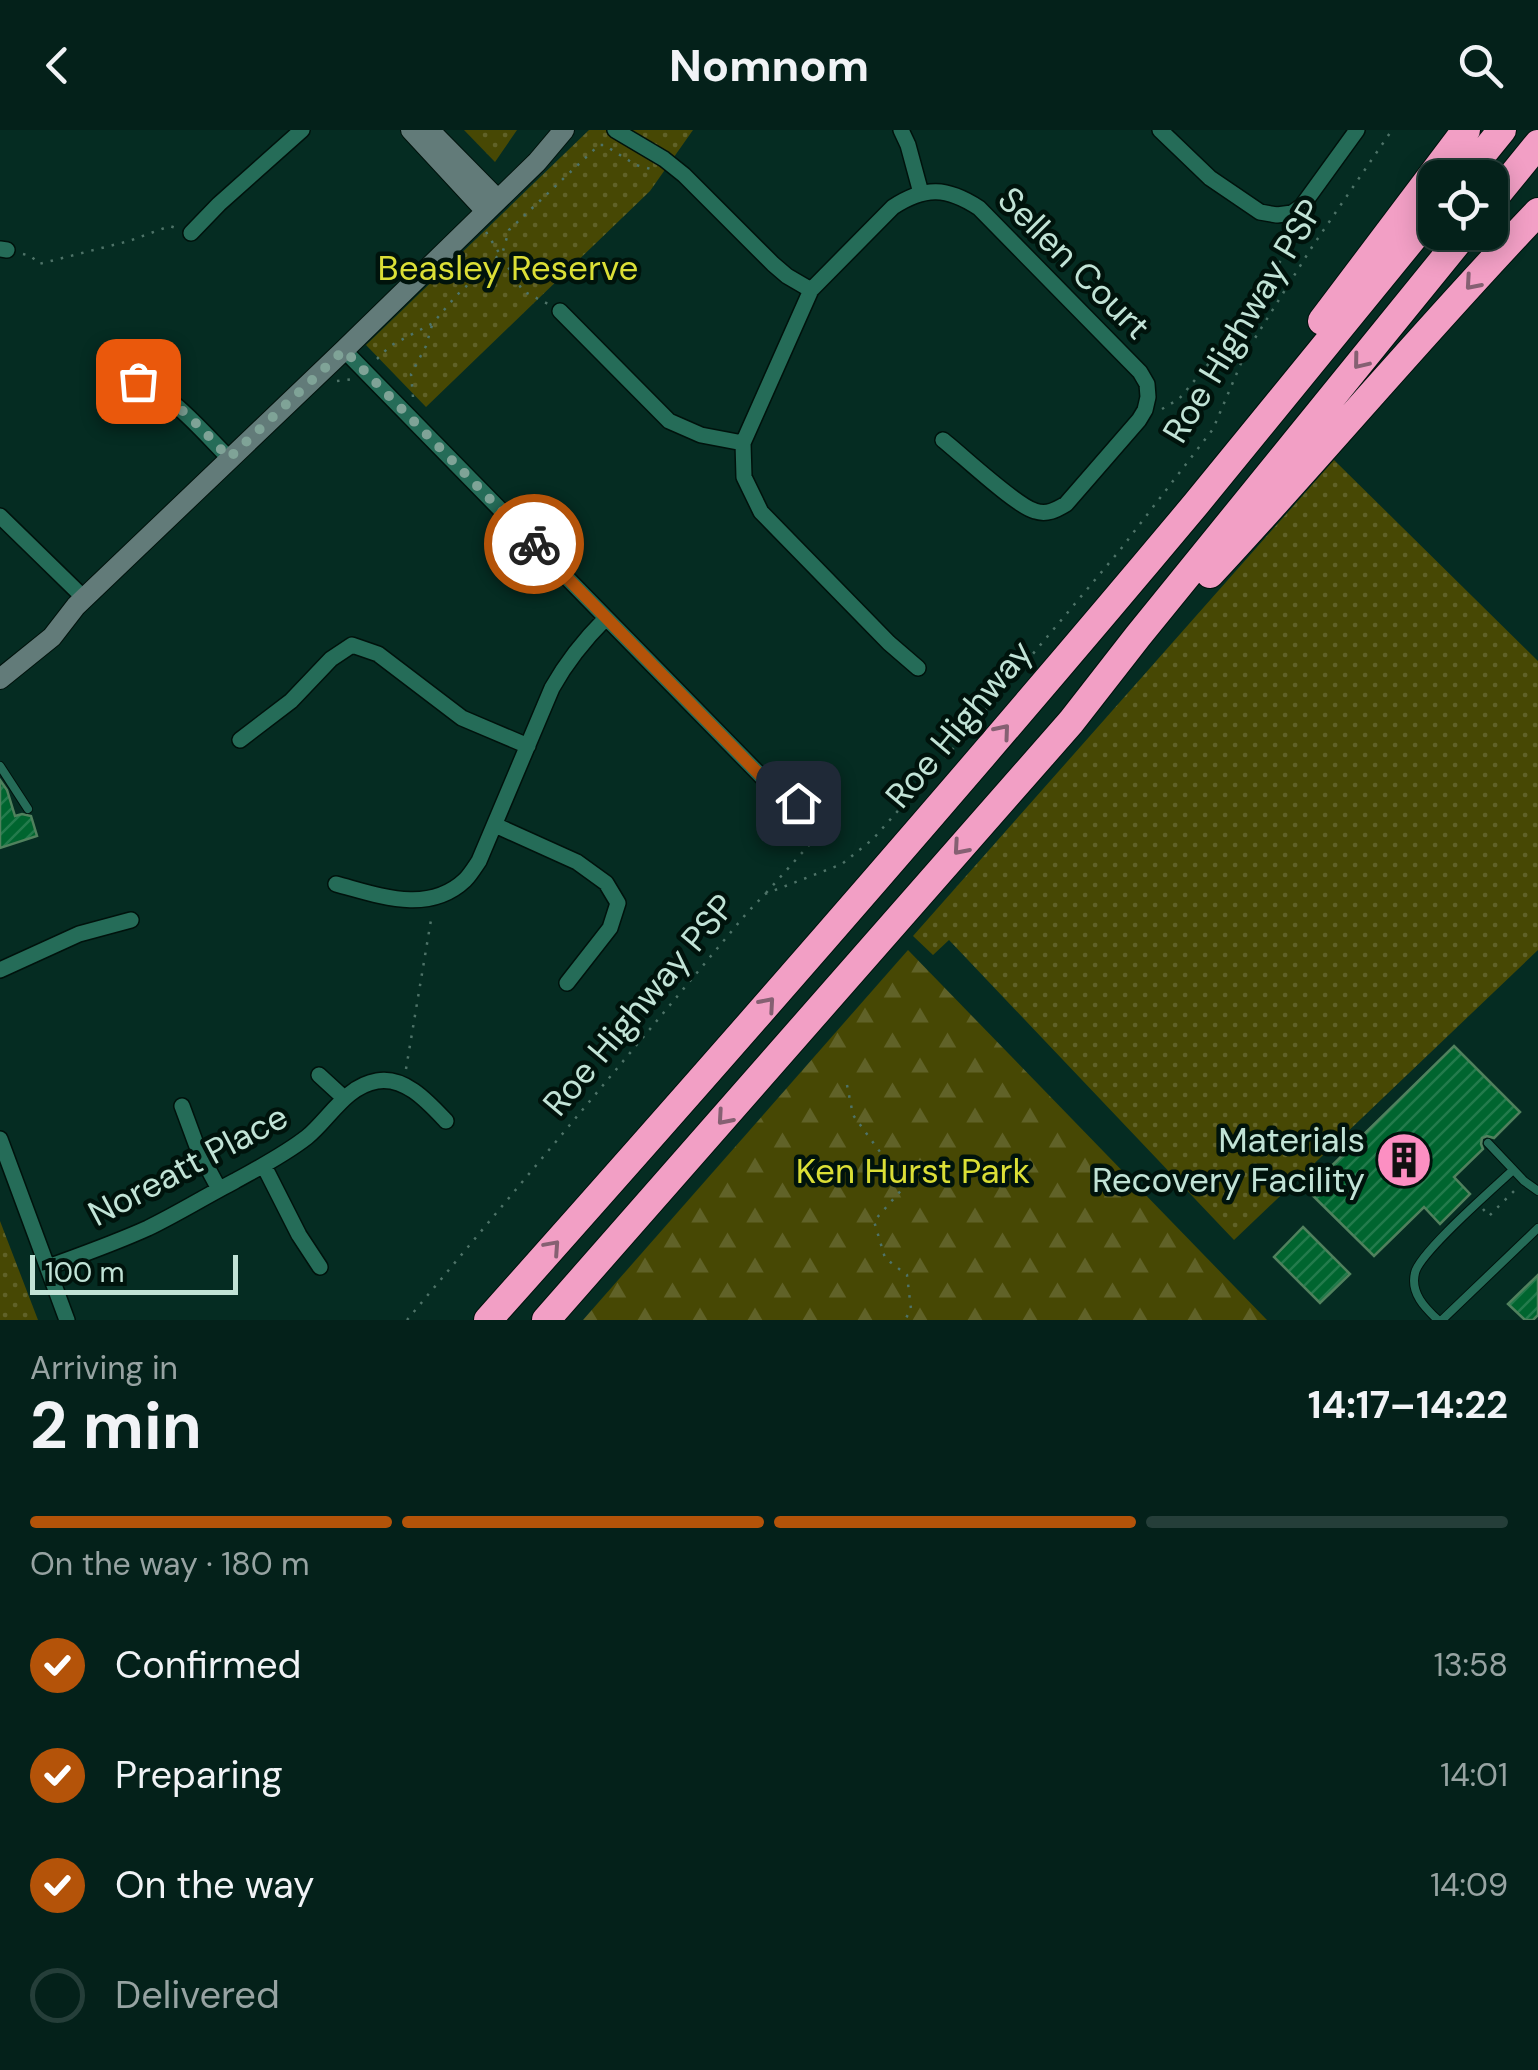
<!DOCTYPE html>
<html lang="en">
<head>
<meta charset="utf-8">
<style>
  body { margin:0; font-family:"DM Sans",sans-serif; background:#122e27; color:#f1f3f6; height:100vh; display:flex; flex-direction:column; font-size:38px; white-space:nowrap }
  * { box-sizing:border-box; margin:0 }
  p { font-size:32px; color:#97a3a2 }
  .icon { flex:none; width:55px; height:55px; fill:none; stroke:currentColor; stroke-width:2; stroke-linecap:round; stroke-linejoin:round }
  .map { position:relative; height:1190px; overflow:hidden }
  .drawer { display:flex; flex-direction:column; background:#04211a; flex:1 }
  .drawer>* { flex:none }
  .buttons { position:absolute; left:1418px; top:30px; display:grid; gap:20px }
  .buttons a { display:grid; place-items:center; width:90px; height:90px; border-radius:20px; background:#04211a; box-shadow:0 5px 25px #0003,0 0 0 2px #253e39; font-size:50px }
  .scale { position:absolute; left:30px; bottom:25px; width:208px; box-sizing:border-box; padding-left:10px; border:5px solid #c1e3d6; border-top:0; font-size:28px; line-height:35px; white-space:nowrap; color:#c1e3d6; -webkit-text-stroke:8px #00130c; paint-order:stroke }
  .pin { position:absolute; display:grid; place-items:center; width:85px; height:85px; color:#fff; margin:-42px; border-radius:20px; box-shadow:0 5px 15px #0006 }
  .courier { position:absolute; display:grid; place-items:center; width:100px; height:100px; margin:-50px; border:8px solid #b45309; border-radius:50%; background:#fff; color:#222; box-shadow:0 2px 12px #0007 }
  .head em { font-style:normal; font-weight:700 }
  .head div { display:flex; flex-direction:column-reverse }
  .head { display:flex; align-items:center; justify-content:space-between; height:170px; padding:0 30px }
  h1 { font-size:65px; font-weight:700; line-height:75px }
  .bar { display:grid; grid-template-columns:repeat(4,1fr); gap:15px 10px; align-content:center; height:120px; padding:0 30px }
  .bar i { height:12px; border-radius:8px; background:#253e39 }
  .bar .selected { background:#b45309 }
  .bar p { grid-column:span 4 }
  ol { padding:0 30px; list-style:none }
  li { display:flex; align-items:center; gap:30px; height:110px }
  li p { margin-inline-start:auto }
  li .icon { padding:10px; border-radius:50%; background:#b45309; color:#fff; stroke-width:4 }
  li:last-child { color:#97a3a2 }
  li i { width:55px; height:55px; border:5px solid #253e39; border-radius:50% }
  header { display:flex; justify-content:space-between; align-items:center; height:130px; padding:0 30px; background:#04211a; font-size:45px; font-weight:700 }
  .map>svg:first-child { display:block }
  .green { fill:url(#green-dots) }
  .forest { fill:url(#forest-firs) }
  .building { fill:url(#building-hatch); stroke:#50815d; stroke-width:2.5 }
  .lines { fill:none; stroke-linecap:round; stroke-linejoin:round }
  .lane-casing { stroke:#00120c; stroke-width:10 }
  .street-casing { stroke:#00120c; stroke-width:18 }
  .secondary-casing { stroke:#00120c; stroke-width:22 }
  .highway-casing { stroke:#00120c; stroke-width:30 }
  .path { stroke:#4e7368; stroke-width:2.5; stroke-dasharray:2.5 8; stroke-linecap:butt }
  .lane { stroke:#256c58; stroke-width:8 }
  .street { stroke:#256c58; stroke-width:15 }
  .secondary { stroke:#627b79; stroke-width:20 }
  .highway { stroke:#f29fc5; stroke-width:28 }
  .oneway { stroke:#856072 }
  .done { stroke:#7fa397; stroke-width:10; stroke-dasharray:0 18 }
  .route { stroke:#b45309; stroke-width:12 }
  .labels { text-anchor:middle; stroke-width:9; stroke-linejoin:round; paint-order:stroke }
  .street-label { font-size:35px; fill:#c1e3d6; stroke:#00130c }
  .park-label { font-size:35px; fill:#dbdf36; stroke:#00130c }
  .poi-label { font-size:35px; fill:#c1e3d6; stroke:#00130c; text-anchor:end }
</style>
</head>
<body>
<header><svg class="icon" aria-label="back" viewBox="0 0 24 24"><path d="M15 5l-7 7 7 7"/></svg>Nomnom<svg class="icon" aria-label="search" viewBox="0 0 24 24"><circle cx="10" cy="10" r="6"/><path d="M15 15l6 6"/></svg></header>
<div class="map">
<svg width="1538" height="1190" viewBox="0 0 1538 1190">
  <defs>
    <pattern id="green-dots" width="8" height="8" patternUnits="userSpaceOnUse" patternTransform="scale(2.5)"><rect width="8" height="8" fill="#474804"/><path d="M2 2h.1M6 6h.1" fill="none" stroke="#606228" stroke-width="1.8" stroke-linecap="round"/></pattern>
    <pattern id="forest-firs" width="22" height="20" patternUnits="userSpaceOnUse" patternTransform="scale(2.5)"><rect width="22" height="20" fill="#474804"/><path d="M5 1l3.5 6h-7zM16 11l3.5 6h-7z" fill="#606228"/></pattern>
    <pattern id="building-hatch" width="6" height="6" patternUnits="userSpaceOnUse" patternTransform="scale(2.5)"><rect width="6" height="6" fill="#00652f"/><path d="M-1 1l2-2M0 6l6-6M5 7l2-2" fill="none" stroke="#237b4c"/></pattern>
  </defs>
  <rect width="100%" height="100%" fill="#052c22"/>
  <path class="green" d="M 464,0 L 517,0 L 495,32 Z
    M 589,0 L 693,0 L 650,61 L 426,277 L 366,215 Z
    M 1334,330 L 1538,531 L 1538,820 L 1234,1110 L 949,810 L 933,825 L 913,806 Z
    M 0,1091 L 38,1190 L 0,1190 Z"/>
  <path class="forest" d="M 908,820 L 1267,1190 L 583,1190 Z"/>
  <path class="building" d="M 0,650 L 7,660 L 15,686 L 22,684 L 31,686 L 37,706 L 0,718 Z
    M 1454,916 L 1520,982 L 1494,1008 L 1487,1006 L 1482,1008 L 1481,1014 L 1483,1019 L 1454,1047 L 1470,1064 L 1440,1094 L 1424,1077 L 1374,1126 L 1307,1060 Z
    M 1303,1097 L 1350,1144 L 1320,1173 L 1274,1127 Z
    M 1538,1145 L 1538,1185 L 1533,1190 L 1525,1190 L 1508,1174 Z"/>
  <g class="lines">
    <g class="lane-casing">
      <path id="lane" d="M 0,636 L 28,679
        M 1488,1013 L 1524,1051 L 1538,1061
        M 1438,1190 C 1425,1178 1410,1163 1415,1143 C 1419,1123 1494,1058 1513,1040
        M 1442,1190 L 1538,1098"/>
    </g>
    <g class="street-casing">
      <path id="street" d="M 615,0 L 664,29 L 684,45 L 773,134 L 787,146 L 811,160
        M 901,0 L 908,15 L 921,63
        M 1160,0 L 1210,48 L 1260,82 L 1277,85 L 1292,83 L 1302,76 L 1357,0
        M 191,103 L 219,74 L 302,0
        M 0,119 L 7,120
        M 560,181 L 669,291 L 701,305 L 743,313
        M 344,220 L 762,647 L 797,673
        M 139,251 C 175,268 201,300 229,328
        M 0,386 L 84,468
        M 918,538 L 889,513 L 761,382 L 744,347 L 743,313 L 811,160 L 893,77 C 925,56 947,57 979,78 L 1140,242 L 1147,254 L 1148,267 L 1145,280 L 1139,290 L 1066,374 C 1056,380 1047,385 1035,381 C 1016,376 962,325 943,310
        M 240,610 L 291,571 L 331,529 L 352,515 L 378,524 L 462,588 L 528,616
        M 495,695 L 577,732 L 606,753 L 618,773 L 610,798 L 567,853
        M 336,754 C 378,765 428,785 465,750 C 470,745 475,737 479,731 L 552,558 C 567,531 584,510 606,488
        M 0,840 L 79,804 L 131,790
        M 319,945 L 344,968
        M 182,976 L 199,1022 L 219,1059
        M 0,1009 L 67,1190
        M 264,1036 L 299,1105 L 320,1137
        M 48,1137 C 81,1125 115,1113 148,1098 C 177,1084 206,1066 235,1051 C 260,1037 284,1025 307,1007 C 329,989 346,956 377,951 C 405,946 428,972 446,991"/>
    </g>
    <g class="secondary-casing">
      <path id="secondary" d="M 411,0 L 486,81
        M 429,0 L 498,70
        M 0,549 L 52,507 L 76,476 L 344,220 L 537,32 L 564,0"/>
    </g>
    <g class="highway-casing">
      <path id="highway" d="M 1463,48 L 1502,0
        M 1490,73 L 1538,14
        M 1322,191 L 1466,0
        M 1210,444 C 1321,325 1425,200 1538,82
        M 488,1190 C 728,921 965,650 1196,374 C 1276,277 1355,179 1435,81
        M 546,1190 L 1071,592 L 1138,506 L 1466,102"/>
    </g>
    <path class="path" d="M 486,102 L 523,161 L 548,174
      M 23,124 L 31,126 L 39,134 L 129,111 L 170,96 L 176,98
      M 377,229 L 390,216 L 433,193 L 456,166 L 503,121 L 509,100 L 599,15 L 604,15 L 636,35 L 651,39
      M 337,251 L 353,249
      M 413,267 L 411,244 L 426,216 L 432,195
      M 1162,279 L 1179,269 L 1236,201 L 1252,172 L 1284,126 L 1294,98
      M 766,763 L 818,705 L 818,698 L 807,685
      M 406,939 L 432,784
      M 847,955 L 853,985 L 905,1056 L 874,1091 L 885,1128 L 907,1145 L 911,1179 L 905,1190
      M 1483,1079 L 1489,1086 L 1516,1059
      M 407,1190 L 746,784 L 765,764 L 842,734 L 873,709 L 959,612 L 1120,420 L 1213,299 L 1245,224 L 1312,117 L 1392,0"/>
    <use href="#lane" class="lane"/>
    <use href="#street" class="street"/>
    <use href="#secondary" class="secondary"/>
    <use href="#highway" class="highway"/>
  </g>
  <defs><path id="oneway-chevron" d="M-2-3.5L2.5 0L-2 3.5" fill="none" stroke-width="1.6" stroke-linecap="round" stroke-linejoin="round" transform="scale(2.5)"/></defs>
  <g class="oneway">
    <use href="#oneway-chevron" transform="translate(1472 153) rotate(131)"/>
    <use href="#oneway-chevron" transform="translate(1360 232) rotate(129)"/>
    <use href="#oneway-chevron" transform="translate(1003 601) rotate(-50)"/>
    <use href="#oneway-chevron" transform="translate(960 718) rotate(131)"/>
    <use href="#oneway-chevron" transform="translate(768 874) rotate(-49)"/>
    <use href="#oneway-chevron" transform="translate(724 988) rotate(131)"/>
    <use href="#oneway-chevron" transform="translate(553 1117) rotate(-48)"/>
  </g>
  <g class="lines">
    <path class="done" d="M 138,251 C 175,268 202,299 229,328 L 344,220 L 534,414"/>
    <path class="route" d="M 534,414 L 762,647 L 798,673"/>
  </g>
  <defs>
    <g id="building-disc" transform="scale(2.875)"><circle r="9.5" fill="#fc8fc2" stroke="#00130c"/><path d="M-4-6H4V6H1V3H-1V6H-4ZM-2.5-4.3h1.7v1.8h-1.7ZM.8-4.3h1.7v1.8H.8ZM-2.5-1h1.7V.8h-1.7ZM.8-1h1.7V.8H.8Z" fill="#111"/></g>
  </defs>
  <g fill-rule="evenodd">
    <use href="#building-disc" x="1404" y="1030"/>
  </g>
  <g class="labels">
    <g class="street-label">
      <text transform="translate(1074 133) rotate(45)" y="12">Sellen Court</text>
      <text transform="translate(1243 191) rotate(-59)" y="12">Roe Highway PSP</text>
      <text transform="translate(959 594) rotate(-50)" y="12">Roe Highway</text>
      <text transform="translate(639 875) rotate(-50)" y="12">Roe Highway PSP</text>
      <text transform="translate(188 1035) rotate(-28)" y="12">Noreatt Place</text>
    </g>
    <g class="park-label">
      <text x="508" y="150">Beasley Reserve</text>
      <text x="913" y="1053">Ken Hurst Park</text>
    </g>
    <g class="poi-label">
      <text x="1365" y="1022">Materials<tspan x="1365" dy="40">Recovery Facility</tspan></text>
    </g>
  </g>
</svg>
<div class="buttons">
<a><svg class="icon" aria-label="locate" viewBox="0 0 24 24"><circle cx="12" cy="12" r="6"/><path d="M12 2v4M12 18v4M2 12h4M18 12h4"/></svg></a>
</div>
<div class="scale">100 m</div>
<div class="pin" style="left:138px;top:251px;background:#ea580c"><svg class="icon" aria-label="bag" viewBox="0 0 24 24"><path d="M5 8h14l-1 12H6zM9 8a3 3 0 0 1 6 0"/></svg></div>
<div class="pin" style="left:798px;top:673px;background:#1f2937"><svg class="icon" aria-label="home" viewBox="0 0 24 24"><path d="M3 11l9-7 9 7M6 9v11h12V9"/></svg></div>
<div class="courier" style="left:534px;top:414px"><svg class="icon" aria-label="bike" viewBox="0 0 24 24"><circle cx="6" cy="16" r="4"/><circle cx="18" cy="16" r="4"/><path d="M6 16l4-8h5l3 8M10 8l3 8H6M13 5h3"/></svg></div>
</div>
<section class="drawer">
<div class="head"><div><h1>2 min</h1><p>Arriving in</p></div><em>14:17–14:22</em></div>
<div class="bar"><i class="selected"></i><i class="selected"></i><i class="selected"></i><i></i><p>On the way · 180 m</p></div>
<ol>
<li><svg class="icon" aria-label="check" viewBox="0 0 24 24"><path d="M5 12l5 5 9-10"/></svg>Confirmed<p>13:58</p></li>
<li><svg class="icon" aria-label="check" viewBox="0 0 24 24"><path d="M5 12l5 5 9-10"/></svg>Preparing<p>14:01</p></li>
<li><svg class="icon" aria-label="check" viewBox="0 0 24 24"><path d="M5 12l5 5 9-10"/></svg>On the way<p>14:09</p></li>
<li><i></i>Delivered</li>
</ol>
</section>
</body>
</html>
